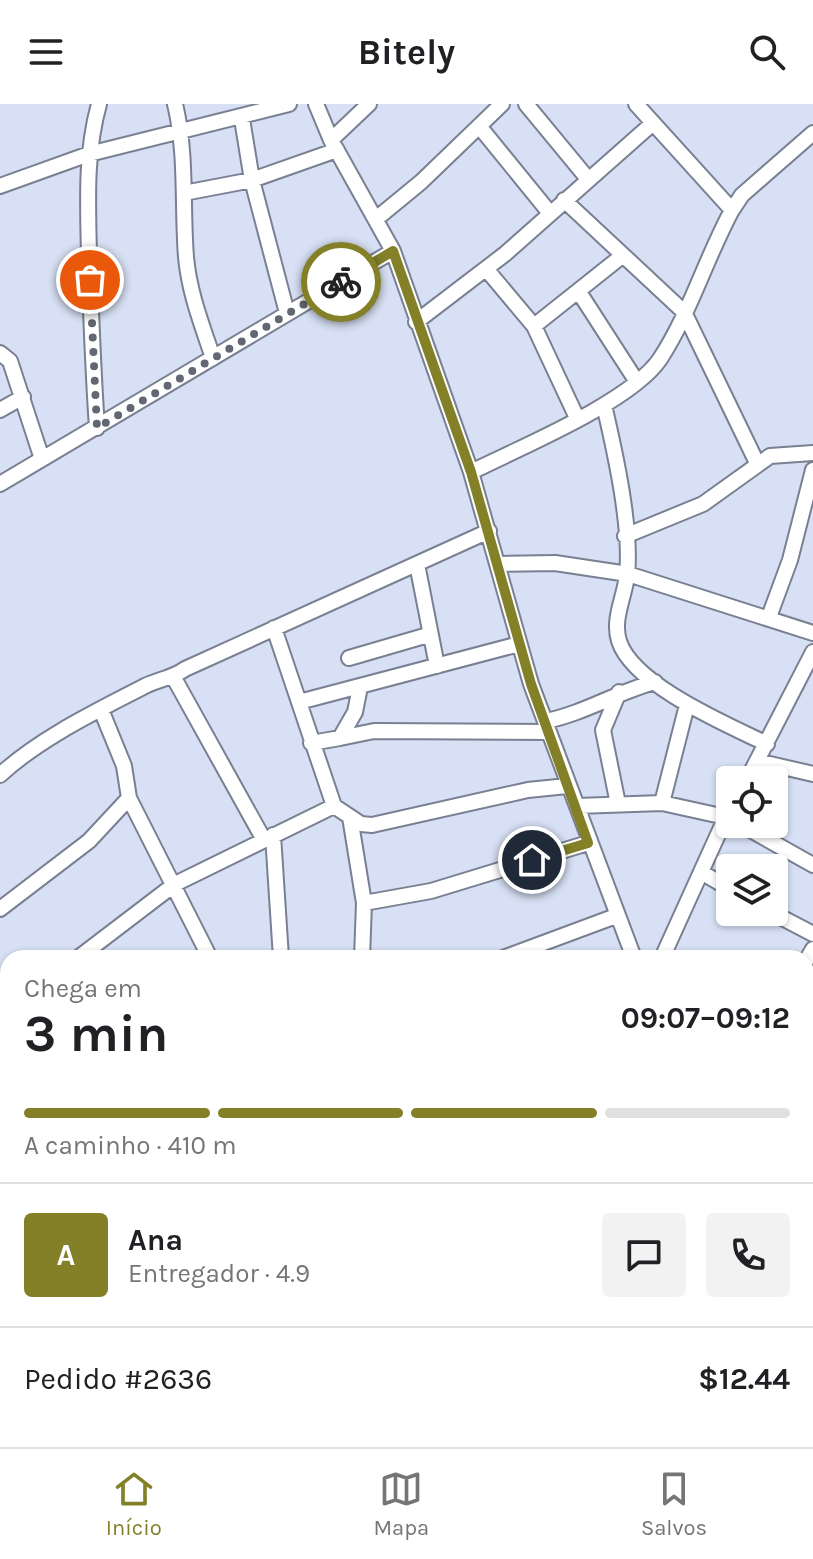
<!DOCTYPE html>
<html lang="pt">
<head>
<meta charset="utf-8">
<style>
  body { margin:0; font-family:Karla,sans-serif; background:#f2f2f2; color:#202124; height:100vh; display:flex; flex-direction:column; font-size:30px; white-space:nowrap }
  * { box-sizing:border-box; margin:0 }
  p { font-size:26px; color:#757577 }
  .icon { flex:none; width:44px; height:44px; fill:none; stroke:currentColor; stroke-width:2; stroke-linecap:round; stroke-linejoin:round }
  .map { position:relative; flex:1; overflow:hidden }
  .drawer { position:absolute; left:0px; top:846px; width:814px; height:498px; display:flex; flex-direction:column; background:#fff; border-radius:24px 24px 0 0; box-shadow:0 2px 6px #0004 }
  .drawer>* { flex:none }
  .buttons { position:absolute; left:716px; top:662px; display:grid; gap:16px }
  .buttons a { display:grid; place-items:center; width:72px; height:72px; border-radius:8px; background:#fff; box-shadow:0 2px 6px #0004; font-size:40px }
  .pin { position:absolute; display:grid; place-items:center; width:68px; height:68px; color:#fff; margin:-34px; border:4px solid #fff; border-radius:50%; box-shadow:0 2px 8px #0007 }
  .courier { position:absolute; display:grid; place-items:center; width:80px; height:80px; margin:-40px; border:6px solid #838028; border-radius:50%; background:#fff; color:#222; box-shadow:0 2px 10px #0007 }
  .overview em { font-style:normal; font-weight:700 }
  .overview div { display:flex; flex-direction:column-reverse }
  .overview { display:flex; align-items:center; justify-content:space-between; height:136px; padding:0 24px }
  h1 { font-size:52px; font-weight:700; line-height:60px }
  .bar { display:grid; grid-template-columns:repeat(4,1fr); gap:12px 8px; align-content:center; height:96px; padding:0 24px }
  .bar i { height:10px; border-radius:6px; background:#e0e0e0 }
  .bar .active { background:#838028 }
  .bar p { grid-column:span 4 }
  .line { display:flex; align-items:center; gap:20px; padding:0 24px; border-top:2px solid #e0e0e0 }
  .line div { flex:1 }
  .round { display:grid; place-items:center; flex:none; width:84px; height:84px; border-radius:8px; background:#f2f2f2 }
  header { display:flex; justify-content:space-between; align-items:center; height:104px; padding:0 24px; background:#fff; font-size:36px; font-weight:700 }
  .dock { display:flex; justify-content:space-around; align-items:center; height:112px; border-top:2px solid #e0e0e0; background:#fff; font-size:22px; color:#757577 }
  .dock a { display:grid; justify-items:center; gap:4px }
  .dock .active { color:#838028 }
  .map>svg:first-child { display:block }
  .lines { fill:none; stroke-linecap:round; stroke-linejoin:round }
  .street-casing { stroke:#788091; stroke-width:18 }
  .street { stroke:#fff; stroke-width:14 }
  .done { stroke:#626773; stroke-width:8; stroke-dasharray:0 14.4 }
  .route { stroke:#838028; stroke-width:10 }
</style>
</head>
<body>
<header><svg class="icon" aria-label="menu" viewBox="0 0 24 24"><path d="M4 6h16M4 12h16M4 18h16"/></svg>Bitely<svg class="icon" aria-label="search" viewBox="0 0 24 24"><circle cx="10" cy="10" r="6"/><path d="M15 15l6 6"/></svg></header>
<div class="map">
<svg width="813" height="1343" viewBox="0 0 813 1343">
  <rect width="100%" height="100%" fill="#d7e0f4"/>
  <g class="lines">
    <g class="street-casing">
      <path id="street" d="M 175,0 C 187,50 182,102 186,153 C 189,188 202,221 213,254
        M 316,0 L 331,36 L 393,147 L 471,368 L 531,580 L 634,854
        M 526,0 L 588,75
        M 636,0 L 732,106
        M 242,15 L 252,76 L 287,209
        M 479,22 L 549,108
        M 331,36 L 369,0
        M 0,82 L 89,50 L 289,0
        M 184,89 L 252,76 L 337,46
        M 564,96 L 684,208 L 757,359
        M 376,115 L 421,78 L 502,0
        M 487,166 L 534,222 L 577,314
        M 579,188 L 637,278
        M 416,218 L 505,150 L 653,19
        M 534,222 L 622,152
        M 0,249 L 10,257 L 42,355
        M 604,301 C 615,348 632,424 627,471 C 625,492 612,515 619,537 C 633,581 728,621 767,640
        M 0,306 L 23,293
        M 97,324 C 93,267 91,210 89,152 C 88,100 85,50 99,0
        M 471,368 C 519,344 631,298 660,255 C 690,209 706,154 732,106 L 742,91 L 813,29
        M 0,380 L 393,147
        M 625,432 L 703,400 L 770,352 L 813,349
        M 417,460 L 437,562
        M 499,460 L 555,459 L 628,470 L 813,529
        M 769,513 L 790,456 L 813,366
        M 274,524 L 334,702
        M 349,554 L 428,531
        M 174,574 L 264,736
        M 360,583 L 355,608 L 340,634 L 374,627 L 549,628
        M 299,598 L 519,540
        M 102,608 L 124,662 L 129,694 L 210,854
        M 546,617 C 585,609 617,588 655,578
        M 311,639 L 340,634
        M 757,657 L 813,670
        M 0,671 C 40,634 97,607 145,582 C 159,575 173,574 185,565 L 489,427
        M 747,676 L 813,548
        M 662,699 L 687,601
        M 618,700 L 603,626 L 619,588
        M 577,702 L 662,699 L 730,714
        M 350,713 L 364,799 L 362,854
        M 740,720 L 813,761
        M 273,731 L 281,854
        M 701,768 L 730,785
        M 364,799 L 431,787 L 588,739
        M 0,805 L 89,737 L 129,694
        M 771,808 L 813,830
        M 78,854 L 175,780 L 334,702 L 361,720 L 372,721 L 528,686 L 567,682
        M 503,854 L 616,812
        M 662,854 L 730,704
        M 806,857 L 813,845
        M 0,914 L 8,908
        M 806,1017 L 813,1012
        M 0,1033 L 8,1031
        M 806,1112 L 813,1109
        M 0,1158 L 8,1155
        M 0,1209 L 8,1224
        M 806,1261 L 813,1260
        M 80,1336 L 85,1343
        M 499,1336 L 502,1343
        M 751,1336 L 753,1343
        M 159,1343 L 172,1336
        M 373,1343 L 387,1336"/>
    </g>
    <use href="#street" class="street"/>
  </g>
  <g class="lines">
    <path class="done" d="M 90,176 L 97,324 L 341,178"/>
    <path class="route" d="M 341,178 L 393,147 L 471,368 L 531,580 L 588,739 L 532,756"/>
  </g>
</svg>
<div class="buttons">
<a><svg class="icon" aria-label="locate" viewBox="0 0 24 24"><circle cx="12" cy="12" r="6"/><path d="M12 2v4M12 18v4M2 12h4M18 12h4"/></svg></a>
<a><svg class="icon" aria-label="layers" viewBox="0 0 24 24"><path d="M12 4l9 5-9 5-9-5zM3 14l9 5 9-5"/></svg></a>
</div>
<div class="pin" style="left:90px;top:176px;background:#ea580c"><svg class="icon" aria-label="bag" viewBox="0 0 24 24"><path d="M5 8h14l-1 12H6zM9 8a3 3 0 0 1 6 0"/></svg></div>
<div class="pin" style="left:532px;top:756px;background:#1f2937"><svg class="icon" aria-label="home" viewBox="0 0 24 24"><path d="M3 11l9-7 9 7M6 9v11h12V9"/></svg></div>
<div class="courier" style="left:341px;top:178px"><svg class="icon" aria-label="bike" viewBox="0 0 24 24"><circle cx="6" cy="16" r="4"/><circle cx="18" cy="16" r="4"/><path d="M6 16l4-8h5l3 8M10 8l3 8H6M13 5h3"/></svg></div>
<section class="drawer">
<div class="overview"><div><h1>3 min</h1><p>Chega em</p></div><em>09:07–09:12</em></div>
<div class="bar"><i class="active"></i><i class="active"></i><i class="active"></i><i></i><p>A caminho · 410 m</p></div>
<div class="line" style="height:144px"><b class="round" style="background:#838028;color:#fff">A</b><div><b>Ana</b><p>Entregador · 4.9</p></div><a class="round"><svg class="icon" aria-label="chat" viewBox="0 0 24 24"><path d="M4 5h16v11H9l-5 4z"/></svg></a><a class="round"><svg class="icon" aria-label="phone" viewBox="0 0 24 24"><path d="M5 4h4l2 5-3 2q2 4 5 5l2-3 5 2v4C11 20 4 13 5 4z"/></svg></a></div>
<div class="line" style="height:104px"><div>Pedido #2636</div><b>$12.44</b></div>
</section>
</div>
<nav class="dock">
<a class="active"><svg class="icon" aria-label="home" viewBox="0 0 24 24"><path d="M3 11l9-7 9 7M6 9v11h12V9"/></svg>Início</a>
<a><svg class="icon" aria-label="map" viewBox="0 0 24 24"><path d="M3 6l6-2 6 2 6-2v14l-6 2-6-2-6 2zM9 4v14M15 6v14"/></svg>Mapa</a>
<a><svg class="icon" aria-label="saved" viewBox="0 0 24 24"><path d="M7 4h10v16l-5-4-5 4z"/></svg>Salvos</a>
</nav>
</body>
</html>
